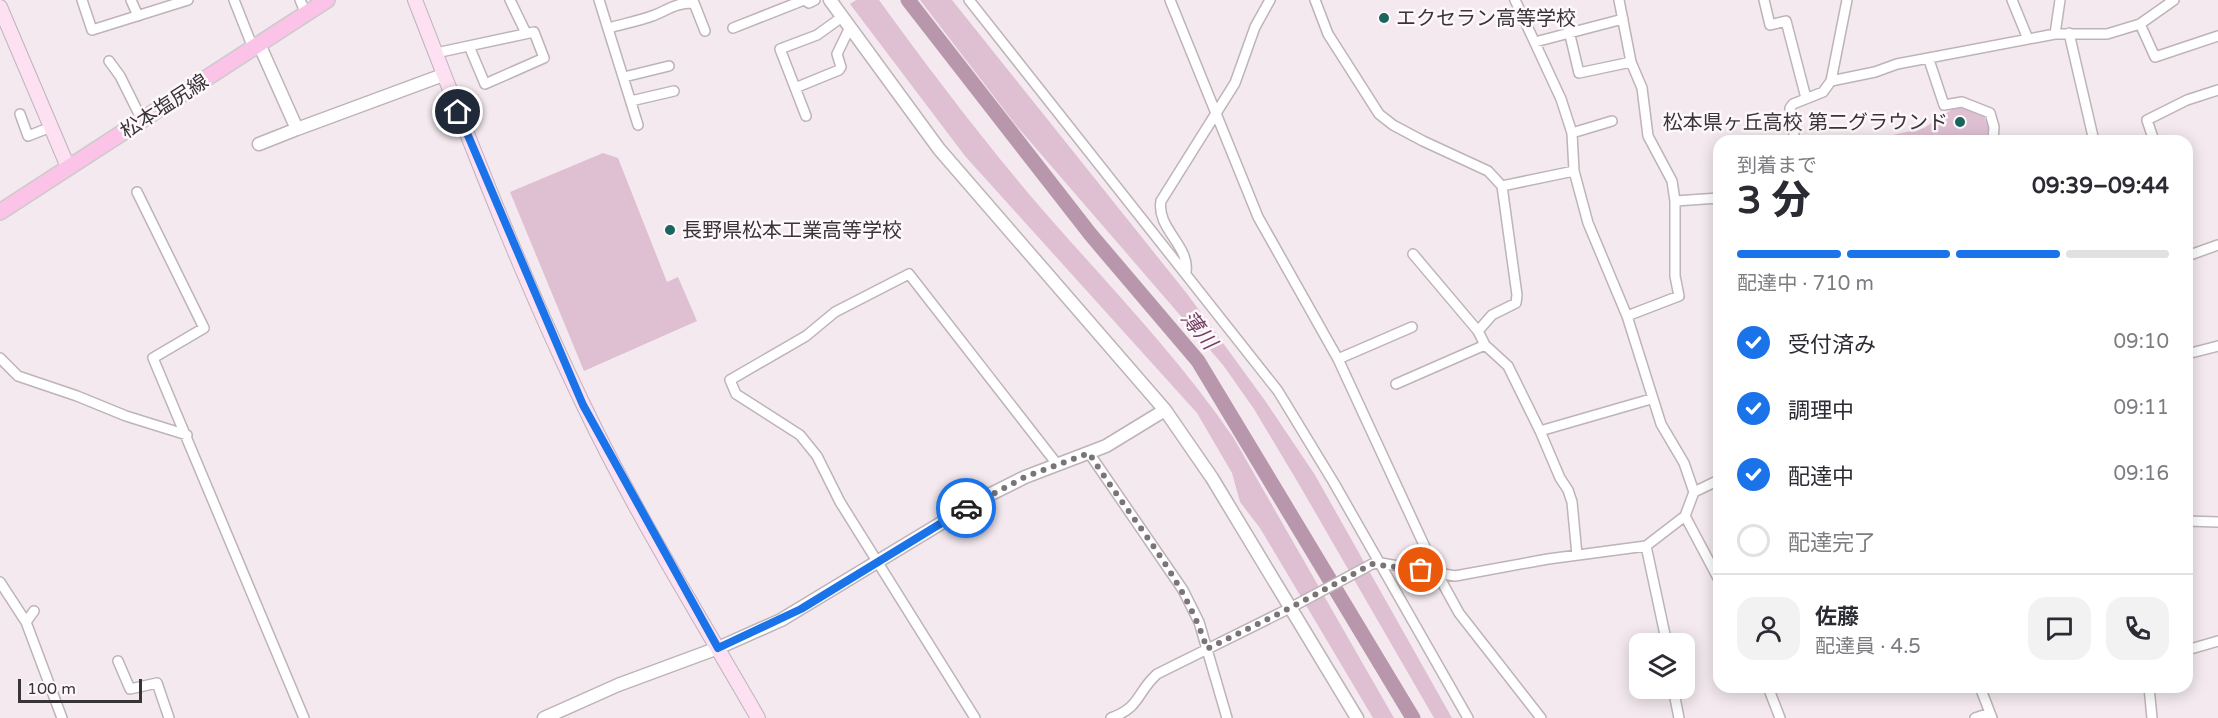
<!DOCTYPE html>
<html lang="ja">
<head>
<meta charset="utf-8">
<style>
  body { margin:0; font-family:"Varela Round","Noto Sans JP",sans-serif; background:#f2f2f3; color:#2b2b33; height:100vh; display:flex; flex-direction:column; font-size:22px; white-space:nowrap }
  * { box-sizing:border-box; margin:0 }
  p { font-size:20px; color:#7c7c81 }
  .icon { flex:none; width:33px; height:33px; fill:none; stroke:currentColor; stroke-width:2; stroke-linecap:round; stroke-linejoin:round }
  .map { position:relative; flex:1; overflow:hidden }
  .drawer { position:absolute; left:1713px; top:135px; width:480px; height:558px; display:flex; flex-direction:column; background:#fff; border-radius:18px; box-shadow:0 3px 15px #0003 }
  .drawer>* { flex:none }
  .buttons { position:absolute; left:1629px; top:633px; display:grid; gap:12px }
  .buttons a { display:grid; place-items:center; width:66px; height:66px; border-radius:12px; background:#fff; box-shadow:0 3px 15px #0003; font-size:30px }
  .scale { position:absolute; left:18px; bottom:15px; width:124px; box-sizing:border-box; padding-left:6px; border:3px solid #393537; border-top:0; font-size:16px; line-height:21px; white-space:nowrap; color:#393537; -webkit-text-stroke:4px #fef7fb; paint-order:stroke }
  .pin { position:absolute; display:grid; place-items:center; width:51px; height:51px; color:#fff; margin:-26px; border:3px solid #fff; border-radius:50%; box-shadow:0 2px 6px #0007 }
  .courier { position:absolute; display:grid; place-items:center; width:60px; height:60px; margin:-30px; border:4px solid #1a73e8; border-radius:50%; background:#fff; color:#222; box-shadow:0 2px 8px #0007 }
  .overview em { font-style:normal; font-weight:800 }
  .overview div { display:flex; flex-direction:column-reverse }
  .overview { display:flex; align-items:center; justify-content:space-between; height:102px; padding:0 24px }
  h1 { font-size:39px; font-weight:800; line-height:45px }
  .bar { display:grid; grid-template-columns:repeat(4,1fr); gap:9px 6px; align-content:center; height:72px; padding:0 24px }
  .bar i { height:8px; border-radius:4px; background:#e1e1e2 }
  .bar .active { background:#1a73e8 }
  .bar p { grid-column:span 4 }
  .line { display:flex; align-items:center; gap:15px; padding:0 24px; border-top:2px solid #e1e1e2 }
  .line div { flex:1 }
  .round { display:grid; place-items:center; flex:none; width:63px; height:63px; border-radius:18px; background:#f2f2f3 }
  ol { padding:0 24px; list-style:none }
  li { display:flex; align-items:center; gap:18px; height:66px }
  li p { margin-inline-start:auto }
  li .icon { padding:6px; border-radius:50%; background:#1a73e8; color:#fff; stroke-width:4 }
  li:last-child { color:#7c7c81 }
  li i { width:33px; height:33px; border:3px solid #e1e1e2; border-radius:50% }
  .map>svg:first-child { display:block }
  .green { fill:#dec0d2 }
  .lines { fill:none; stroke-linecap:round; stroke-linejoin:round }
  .river { stroke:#b896ab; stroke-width:15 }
  .minor-casing { stroke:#bdb3b9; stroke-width:12 }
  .tertiary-casing { stroke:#bdb3b9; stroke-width:15 }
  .secondary-casing { stroke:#bdb3b9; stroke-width:16 }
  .primary-casing { stroke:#cccacb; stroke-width:18 }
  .minor { stroke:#fff; stroke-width:9 }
  .tertiary { stroke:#fff; stroke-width:12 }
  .secondary { stroke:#fde1f3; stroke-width:14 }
  .primary { stroke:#fac3e7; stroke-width:15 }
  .done { stroke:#7a7477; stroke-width:6; stroke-dasharray:0 10.8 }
  .route { stroke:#1a73e8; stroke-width:8 }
  .poi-dot { fill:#1a655d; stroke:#fef7fb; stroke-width:2 }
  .labels { text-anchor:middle; stroke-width:5; stroke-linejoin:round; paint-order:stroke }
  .poi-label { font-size:20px; fill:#393537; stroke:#fef7fb; text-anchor:start }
  .street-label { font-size:20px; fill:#393537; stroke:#fef7fb }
  .water-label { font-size:21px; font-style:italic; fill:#734262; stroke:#fef7fb }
</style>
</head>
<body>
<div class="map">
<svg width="2218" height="718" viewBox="0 0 2218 718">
  <rect width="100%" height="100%" fill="#f3e9ef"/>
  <path class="green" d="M 856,0 L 879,0 C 927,66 976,131 1029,194 C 1098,275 1173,349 1233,437 L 1394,718 L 1373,718 L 1260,528 L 1240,502 L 1232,473 L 1197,413 L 965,156 L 850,4 Z
    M 920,0 L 952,0 L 1188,295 L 1266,402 L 1315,475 L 1452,718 L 1434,718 L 1300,486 L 1254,409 L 1223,365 L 1015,124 Z
    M 1957,106 L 1984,116 L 1989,128 L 1987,141 L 1866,141 L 1924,128 Z
    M 603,153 L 618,158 L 667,282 L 678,277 L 697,321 L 584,371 L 510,192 Z"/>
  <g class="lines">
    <path class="river" d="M 908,0 L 1091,235 L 1198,361 L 1413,718"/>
    <g class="minor-casing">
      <path id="minor" d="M 82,0 L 92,30 L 188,0
        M 131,0 L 138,16
        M 234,0 L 253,48
        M 300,0 L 306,14
        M 510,0 L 526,33
        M 599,0 L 638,125
        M 969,0 L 1278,391 L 1334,483 L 1468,718
        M 1170,0 L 1258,217 L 1338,359 L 1437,573 L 1459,613 L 1541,718
        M 1315,0 L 1328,34 L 1379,114 L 1393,125 L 1423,141 L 1488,171 L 1502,186 L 1517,295 L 1516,303 L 1492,315 L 1478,331 L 1485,345 L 1508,366 L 1540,431 L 1560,478 L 1568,490 L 1572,502 L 1577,555
        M 1515,0 L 1561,99 L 1572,133 L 1574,171 L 1588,223 L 1627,316 L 1661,424 L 1684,463 L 1694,492
        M 1619,0 L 1631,62 L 1642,88 L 1648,136 L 1672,181 L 1675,201 L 1675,276 L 1679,296 L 1627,316
        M 1764,0 L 1770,25 L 1786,21 L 1806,98
        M 2012,0 L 2028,39
        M 2140,24 L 2155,57 L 2218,36
        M 609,28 C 623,24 638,21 652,16 C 666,11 677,2 694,3 L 705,31
        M 733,28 L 804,0 L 809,3 L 815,0
        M 1569,31 L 1579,73 L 1631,62
        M 2069,33 L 2094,141
        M 2055,34 L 2060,0
        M 1535,42 L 1623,19
        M 436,53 L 534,32 L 544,58 L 485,84 L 469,46
        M 1929,60 L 1944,105 L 1962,102 L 1990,113 L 1994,127 L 1993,141
        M 109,61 L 120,76 L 142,120
        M 624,77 L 669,66
        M 1831,81 L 1875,72 L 1897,64 L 2055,34 L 2107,34 L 2140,24 L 2174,0
        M 795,88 L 839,70 L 841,67 L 837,54 L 850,27
        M 631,101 L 674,91
        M 20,114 L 28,136 L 51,127
        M 806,116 L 780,49 L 817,35 L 842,17
        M 1572,133 L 1612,121
        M 1795,141 L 1790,108 L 1793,104 L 1823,92 L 1831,81 L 1847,0
        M 2154,141 L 2147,120 L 2187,100 L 2218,90
        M 1502,186 L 1574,171
        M 137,192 L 204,328 L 153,358 L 304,718
        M 1675,201 L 1719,198
        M 1413,254 L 1478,331
        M 2187,256 L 2218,245
        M 1186,272 C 1190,246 1156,228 1161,201 L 1235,83 L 1255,27 L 1270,0
        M 2187,354 L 2218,346
        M 0,358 L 18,376 L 77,396 L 126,416 L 187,435
        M 1338,359 L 1412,327
        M 1396,384 L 1485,345
        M 1540,431 L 1651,399
        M 1089,453 L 1183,590 L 1199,622 L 1227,718
        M 1685,516 L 1719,580
        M 2187,521 L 2218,522
        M 1646,546 L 1667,644
        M 0,582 L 26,622 L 62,718
        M 26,622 L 34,611
        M 2187,650 L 2218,641
        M 118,661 L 130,689 L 157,683 L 169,718
        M 1768,687 L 1780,718
        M 1980,687 L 1992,718
        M 2149,687 L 2152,718
        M 1673,688 L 1679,718
        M 975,718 L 840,502 L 817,456 L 800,435 L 736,394 L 730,380 L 806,336 L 835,312 L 909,274 L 1057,464
        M 1111,718 C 1141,707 1136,693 1157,674 L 1290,608 L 1372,564 L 1381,563 L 1455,576 L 1548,559 L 1646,546 L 1685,516 L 1694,492 L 1719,480
        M 1975,718 L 1990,713"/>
    </g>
    <g class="tertiary-casing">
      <path id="tertiary" d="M 830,0 L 939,149 L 1165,410 L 1212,478 L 1357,718
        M 297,129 L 443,75
        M 259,144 L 297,129 L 259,44
        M 544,718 L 618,685 L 718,648 L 781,620 L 981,499 L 1025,477 L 1106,446 L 1165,410"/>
    </g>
    <g class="secondary-casing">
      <path id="secondary" d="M 415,0 C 468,136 520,274 584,406 C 635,513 699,615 758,718
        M 0,7 L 68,167"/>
    </g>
    <g class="primary-casing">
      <path id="primary" d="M 0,212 L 327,0"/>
    </g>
    <use href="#minor" class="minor"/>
    <use href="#tertiary" class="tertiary"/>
    <use href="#secondary" class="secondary"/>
    <use href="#primary" class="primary"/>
  </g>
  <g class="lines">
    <path class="done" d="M 966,508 L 1025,477 L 1089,453 C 1129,517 1184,576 1207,649 L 1290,608 L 1372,564 L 1421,570"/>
    <path class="route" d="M 458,112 L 583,405 L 718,648 L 801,609 L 966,508"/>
  </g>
  <g class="poi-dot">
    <circle cx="1384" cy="18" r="6"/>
    <circle cx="1960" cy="122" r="6"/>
    <circle cx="670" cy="230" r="6"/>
  </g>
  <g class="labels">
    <g class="poi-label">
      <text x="1396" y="25">エクセラン高等学校</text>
      <text x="1948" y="129" text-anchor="end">松本県ヶ丘高校 第二グラウンド</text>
      <text x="682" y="237">長野県松本工業高等学校</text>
    </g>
    <g class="street-label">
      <text transform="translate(164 106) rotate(-33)" y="7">松本塩尻線</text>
    </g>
    <g class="water-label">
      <text transform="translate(1199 330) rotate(51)" y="7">薄川</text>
    </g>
  </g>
</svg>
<div class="buttons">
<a><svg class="icon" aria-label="layers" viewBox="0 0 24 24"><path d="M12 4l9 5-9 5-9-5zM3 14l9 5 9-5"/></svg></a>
</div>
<div class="scale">100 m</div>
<div class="pin" style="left:1421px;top:570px;background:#ea580c"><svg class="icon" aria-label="bag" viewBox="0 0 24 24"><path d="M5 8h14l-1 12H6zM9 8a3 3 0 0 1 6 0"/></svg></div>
<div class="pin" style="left:458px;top:112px;background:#1f2937"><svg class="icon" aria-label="home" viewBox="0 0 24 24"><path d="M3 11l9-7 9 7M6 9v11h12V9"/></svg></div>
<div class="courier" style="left:966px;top:508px"><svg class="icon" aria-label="car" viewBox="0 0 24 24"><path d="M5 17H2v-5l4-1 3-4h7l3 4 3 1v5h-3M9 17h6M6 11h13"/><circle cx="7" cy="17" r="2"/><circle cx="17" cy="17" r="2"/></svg></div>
<section class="drawer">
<div class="overview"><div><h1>3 分</h1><p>到着まで</p></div><em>09:39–09:44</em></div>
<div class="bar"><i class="active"></i><i class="active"></i><i class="active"></i><i></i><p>配達中 · 710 m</p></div>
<ol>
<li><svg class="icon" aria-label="check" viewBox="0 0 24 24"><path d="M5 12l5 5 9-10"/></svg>受付済み<p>09:10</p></li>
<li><svg class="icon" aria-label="check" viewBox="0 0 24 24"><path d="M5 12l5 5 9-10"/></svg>調理中<p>09:11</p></li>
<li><svg class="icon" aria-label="check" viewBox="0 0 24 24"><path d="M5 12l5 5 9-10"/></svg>配達中<p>09:16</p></li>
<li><i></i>配達完了</li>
</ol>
<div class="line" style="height:108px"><a class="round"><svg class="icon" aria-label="person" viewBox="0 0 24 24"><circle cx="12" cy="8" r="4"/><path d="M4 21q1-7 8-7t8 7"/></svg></a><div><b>佐藤</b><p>配達員 · 4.5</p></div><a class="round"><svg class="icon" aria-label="chat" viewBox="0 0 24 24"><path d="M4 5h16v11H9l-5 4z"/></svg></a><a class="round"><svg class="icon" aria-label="phone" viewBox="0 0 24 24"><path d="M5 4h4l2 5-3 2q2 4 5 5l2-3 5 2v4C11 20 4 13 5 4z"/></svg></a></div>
</section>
</div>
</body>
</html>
